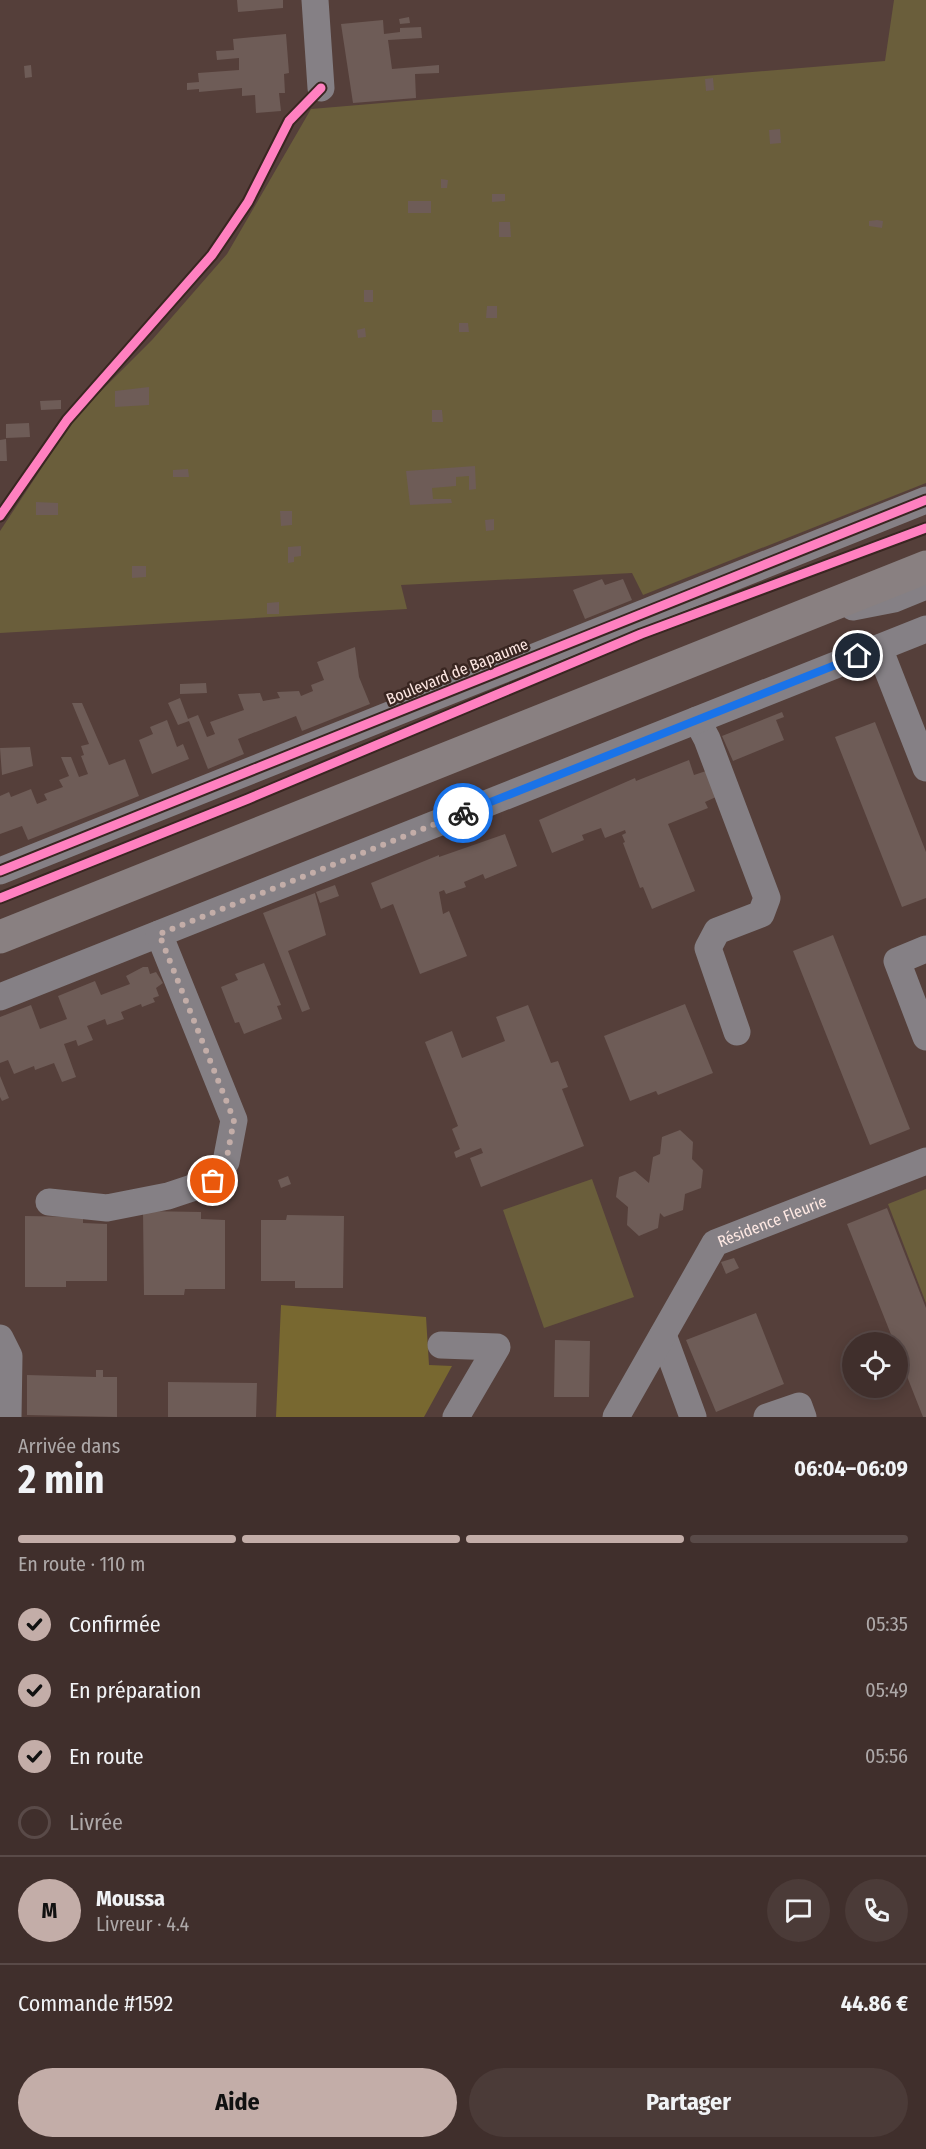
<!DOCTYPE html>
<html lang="fr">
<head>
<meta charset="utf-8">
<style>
  body { margin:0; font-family:"Fira Sans Condensed",sans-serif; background:#4b3b38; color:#f1f3f6; height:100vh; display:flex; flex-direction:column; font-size:22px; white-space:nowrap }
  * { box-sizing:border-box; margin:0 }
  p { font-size:20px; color:#aea9a9 }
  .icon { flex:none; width:33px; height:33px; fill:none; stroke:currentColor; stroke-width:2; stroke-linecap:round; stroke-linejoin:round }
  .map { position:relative; height:1417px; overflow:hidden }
  .details { display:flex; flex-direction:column; background:#402f2c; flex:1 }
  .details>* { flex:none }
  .fabs { position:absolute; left:842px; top:1332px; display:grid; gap:12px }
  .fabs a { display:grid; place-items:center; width:66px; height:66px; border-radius:50%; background:#402f2c; box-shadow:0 3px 15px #0003,0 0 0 2px #594a48; font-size:30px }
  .pin { position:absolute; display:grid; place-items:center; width:51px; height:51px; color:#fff; margin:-26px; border:3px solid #fff; border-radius:50%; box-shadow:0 2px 6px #0007 }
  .courier { position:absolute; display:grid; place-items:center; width:60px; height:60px; margin:-30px; border:4px solid #1a73e8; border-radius:50%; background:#fff; color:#222; box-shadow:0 2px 8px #0007 }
  .head em { font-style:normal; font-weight:700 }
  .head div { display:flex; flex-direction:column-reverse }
  .head { display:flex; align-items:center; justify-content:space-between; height:102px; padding:0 18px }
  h1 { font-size:39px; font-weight:700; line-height:45px }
  .bar { display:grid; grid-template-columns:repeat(4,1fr); gap:9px 6px; align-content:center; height:72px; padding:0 18px }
  .bar i { height:8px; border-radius:4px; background:#594a48 }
  .bar .active { background:#c3ada8 }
  .bar p { grid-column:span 4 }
  .line { display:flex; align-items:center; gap:15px; padding:0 18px; border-top:2px solid #594a48 }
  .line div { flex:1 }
  .round { display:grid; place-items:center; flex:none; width:63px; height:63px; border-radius:32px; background:#4b3b38 }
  ol { padding:0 18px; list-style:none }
  li { display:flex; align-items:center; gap:18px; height:66px }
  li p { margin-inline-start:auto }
  li .icon { padding:6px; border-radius:50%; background:#c3ada8; color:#111; stroke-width:4 }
  li:last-child { color:#aea9a9 }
  li i { width:33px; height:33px; border:3px solid #594a48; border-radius:50% }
  .action { display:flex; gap:12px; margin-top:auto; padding:12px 18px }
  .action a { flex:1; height:69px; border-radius:36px; background:#c3ada8; color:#111; font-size:24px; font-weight:700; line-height:69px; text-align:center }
  .action a+a { background:#4b3b38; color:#f1f3f6 }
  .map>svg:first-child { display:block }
  .green { fill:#6a5e3b }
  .forest { fill:#786830 }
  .building { fill:#6e5c57 }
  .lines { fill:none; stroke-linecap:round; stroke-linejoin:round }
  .minor { stroke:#858085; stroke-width:27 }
  .major { stroke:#898081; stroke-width:33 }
  .cycleway-casing { stroke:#392621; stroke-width:13 }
  .cycleway { stroke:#ff80c0; stroke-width:9 }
  .done { stroke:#c3ada8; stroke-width:6; stroke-dasharray:0 10.8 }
  .route { stroke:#1a73e8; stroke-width:8 }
  .labels { text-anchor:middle; stroke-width:5; stroke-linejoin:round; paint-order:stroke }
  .street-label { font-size:16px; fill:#fee8e3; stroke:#392621 }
</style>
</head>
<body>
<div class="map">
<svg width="926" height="1417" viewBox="0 0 926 1417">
  <rect width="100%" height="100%" fill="#553f3a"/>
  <path class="green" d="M 894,0 L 926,0 L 926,483 L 643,595 L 632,573 L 401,585 L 407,609 L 0,633 L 0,531 L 76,416 L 152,340 L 227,254 L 311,109 L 885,61 Z
    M 592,1179 L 634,1297 L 544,1328 L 503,1210 Z
    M 926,1189 L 926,1303 L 888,1204 Z"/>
  <path class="forest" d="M 281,1305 L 426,1317 L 429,1365 L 452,1366 L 424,1417 L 276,1417 Z"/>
  <path class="building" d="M 237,0 L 283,0 L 283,8 L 238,12 Z
    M 409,17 L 410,23 L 400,24 L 399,19 Z
    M 383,20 L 384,34 L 400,32 L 400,28 L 421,27 L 422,38 L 388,40 L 392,69 L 439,65 L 439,73 L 415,74 L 416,98 L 353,103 L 341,24 Z
    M 286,34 L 289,73 L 284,74 L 285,93 L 279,93 L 281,111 L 256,113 L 255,95 L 242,96 L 242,88 L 199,92 L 199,89 L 187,90 L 187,83 L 199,82 L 198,73 L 239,70 L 239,58 L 217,60 L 216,51 L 234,50 L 233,39 Z
    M 31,65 L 32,77 L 25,78 L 24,66 Z
    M 713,78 L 714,90 L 706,91 L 705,79 Z
    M 780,129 L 781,143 L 770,144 L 769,130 Z
    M 441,179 L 448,180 L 447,188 L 441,188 Z
    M 492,194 L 505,194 L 505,201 L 492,202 Z
    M 408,201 L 431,201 L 431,213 L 408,213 Z
    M 877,220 L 883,221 L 882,228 L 869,226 L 869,221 Z
    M 499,222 L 510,222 L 511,237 L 499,237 Z
    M 364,290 L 373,290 L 373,302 L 364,302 Z
    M 487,306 L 497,306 L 497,318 L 486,318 Z
    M 459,323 L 468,323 L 469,332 L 459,332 Z
    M 365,328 L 366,337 L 358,338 L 357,330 Z
    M 149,387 L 149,405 L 115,407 L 115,391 Z
    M 61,400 L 61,409 L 41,410 L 40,401 Z
    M 432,410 L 442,410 L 443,422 L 432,422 Z
    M 29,423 L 30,437 L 6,438 L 6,424 Z
    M 6,439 L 7,461 L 0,461 L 0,440 Z
    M 475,466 L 476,489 L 469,490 L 469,476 L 456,477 L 456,486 L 432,488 L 433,499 L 451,499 L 452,503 L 410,505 L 406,471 Z
    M 188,469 L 189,477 L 173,477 L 173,470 Z
    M 36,502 L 58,503 L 58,515 L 36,515 Z
    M 280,511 L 292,511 L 292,525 L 281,526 Z
    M 494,519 L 494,530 L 486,531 L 485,520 Z
    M 301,546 L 301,556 L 294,557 L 294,562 L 288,563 L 288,547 Z
    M 132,566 L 146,566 L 146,577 L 132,578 Z
    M 602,579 L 605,585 L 623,579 L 632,600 L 585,619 L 573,590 Z
    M 279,602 L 279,614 L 267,614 L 267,603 Z
    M 355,647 L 359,677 L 370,704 L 302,731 L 296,716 L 238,739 L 244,754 L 208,769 L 189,721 L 178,725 L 168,703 L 180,698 L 188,719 L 198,715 L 207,737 L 215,734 L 210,722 L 244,710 L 238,694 L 260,693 L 263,701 L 280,698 L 277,692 L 299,691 L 301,696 L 313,691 L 311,685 L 324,680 L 317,662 Z
    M 206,683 L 207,693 L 180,694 L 180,684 Z
    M 72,703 L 82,703 L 109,765 L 125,759 L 139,796 L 28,840 L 22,826 L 0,834 L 0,796 L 9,792 L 11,797 L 31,789 L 37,804 L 47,800 L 44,794 L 63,787 L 59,780 L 69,776 L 61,757 L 71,757 L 79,777 L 88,774 L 81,756 L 84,755 L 81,746 L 89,744 Z
    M 782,712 L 784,717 L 776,720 L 784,740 L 733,761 L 722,736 Z
    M 167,720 L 177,747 L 183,744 L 189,759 L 152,774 L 139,740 L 153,734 L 150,727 Z
    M 875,722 L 926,852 L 926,898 L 902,907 L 835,737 Z
    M 30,747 L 33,766 L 2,775 L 0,748 Z
    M 689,760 L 694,775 L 706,771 L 716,797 L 705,802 L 708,808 L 668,824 L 695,891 L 652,909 L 643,887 L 640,888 L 623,843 L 625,842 L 622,835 L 626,833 L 625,830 L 605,838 L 601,828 L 582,835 L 584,840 L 552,853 L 539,820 L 635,778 L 636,781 Z
    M 505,834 L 517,866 L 485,879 L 483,874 L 464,882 L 466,887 L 446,894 L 444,890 L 439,892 L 443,914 L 449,911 L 467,956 L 420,974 L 393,904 L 381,909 L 371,883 L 439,855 L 439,857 Z
    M 335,885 L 339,896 L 320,903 L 316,892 Z
    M 315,893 L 326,935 L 288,951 L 310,1009 L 302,1012 L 263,913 Z
    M 833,935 L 910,1129 L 870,1145 L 793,951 Z
    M 264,963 L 281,1005 L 277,1006 L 282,1019 L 244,1034 L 239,1022 L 235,1023 L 221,987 L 238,980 L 235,974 Z
    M 143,967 L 148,967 L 150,974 L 156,972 L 163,983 L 156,988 L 159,996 L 153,998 L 155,1002 L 142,1007 L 141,1004 L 121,1012 L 124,1019 L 107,1025 L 105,1019 L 87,1026 L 93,1040 L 78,1046 L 76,1040 L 64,1044 L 76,1077 L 62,1082 L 54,1063 L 35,1070 L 34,1066 L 14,1074 L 8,1060 L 0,1063 L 0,1017 L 31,1005 L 40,1029 L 67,1019 L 58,996 L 95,981 L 101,995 L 130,984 L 126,976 Z
    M 685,1004 L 713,1073 L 658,1095 L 656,1091 L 630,1101 L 604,1036 Z
    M 528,1005 L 551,1063 L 558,1061 L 568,1087 L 562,1089 L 584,1146 L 481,1187 L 470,1158 L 483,1153 L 481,1148 L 456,1158 L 454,1152 L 460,1149 L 452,1129 L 458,1126 L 425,1042 L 452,1031 L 462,1058 L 505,1041 L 496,1017 Z
    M 0,1076 L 9,1098 L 2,1101 L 0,1097 Z
    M 680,1130 L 693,1142 L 692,1159 L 703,1170 L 701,1188 L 685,1194 L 683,1210 L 664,1217 L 660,1213 L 658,1228 L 639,1236 L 627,1225 L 628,1207 L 616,1197 L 619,1177 L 635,1171 L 649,1183 L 653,1157 L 660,1154 L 662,1137 Z
    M 288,1176 L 291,1184 L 281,1188 L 278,1180 Z
    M 887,1208 L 926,1308 L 926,1417 L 923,1417 L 897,1351 L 897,1342 L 894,1342 L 847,1224 Z
    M 143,1211 L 201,1212 L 201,1219 L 225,1220 L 225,1289 L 185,1289 L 184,1295 L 144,1295 Z
    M 287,1215 L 344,1216 L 343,1288 L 295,1288 L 295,1281 L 261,1281 L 261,1220 L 286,1220 Z
    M 25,1216 L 83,1217 L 83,1223 L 107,1224 L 107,1281 L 66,1281 L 66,1287 L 25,1287 Z
    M 734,1258 L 739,1268 L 726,1274 L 721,1262 Z
    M 756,1313 L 784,1384 L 716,1412 L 686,1340 Z
    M 555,1340 L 590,1341 L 589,1397 L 554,1397 Z
    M 96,1370 L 103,1370 L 103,1377 L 117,1377 L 117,1417 L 27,1415 L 27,1375 L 96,1377 Z
    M 168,1382 L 257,1383 L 256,1417 L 168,1417 Z"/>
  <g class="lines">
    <g class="minor">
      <path d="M 315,0 L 321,88"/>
      <path d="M 853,607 L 894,599 L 926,586"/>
      <path d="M 879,648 L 926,768"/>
      <path d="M 697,720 L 707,739 L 767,898 L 761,914 L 717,931 L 708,948 L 737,1032"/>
      <path d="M 0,871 L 926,500"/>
      <path d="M 926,949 L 897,961 L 926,1037"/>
      <path d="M 0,997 L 926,629"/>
      <path d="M 49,1202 L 107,1208 L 168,1196 L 213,1181 L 226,1162 L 234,1120 L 159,934"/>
      <path d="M 663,1335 L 693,1417"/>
      <path d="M 0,1338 L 9,1356 L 8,1417"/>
      <path d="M 441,1345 L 497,1347 L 456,1417"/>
      <path id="s1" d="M 616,1417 L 715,1243 L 926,1161"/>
      <path d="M 767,1417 L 799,1406 L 803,1417"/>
    </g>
    <path class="major" d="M 0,937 L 926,567"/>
    <g class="cycleway-casing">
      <path id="cycleway" d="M 0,516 L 67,420 L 212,255 L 248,202 L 289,121 L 321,88
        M 0,871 L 926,500
        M 0,898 L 248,799 L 641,634 L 926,528"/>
    </g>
    <use href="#cycleway" class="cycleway"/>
  </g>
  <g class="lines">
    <path class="done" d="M 213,1181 L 226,1162 L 234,1120 L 159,934 L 463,813"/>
    <path class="route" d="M 463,813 L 858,656"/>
  </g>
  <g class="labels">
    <g class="street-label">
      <text transform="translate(457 671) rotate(-22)" y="6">Boulevard de Bapaume</text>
      <text dy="6" stroke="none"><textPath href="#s1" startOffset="261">Résidence Fleurie</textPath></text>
    </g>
  </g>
</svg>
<div class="fabs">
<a><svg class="icon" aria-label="locate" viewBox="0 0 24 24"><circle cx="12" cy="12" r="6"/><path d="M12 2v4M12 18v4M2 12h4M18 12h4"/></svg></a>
</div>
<div class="pin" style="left:213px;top:1181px;background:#ea580c"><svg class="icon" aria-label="bag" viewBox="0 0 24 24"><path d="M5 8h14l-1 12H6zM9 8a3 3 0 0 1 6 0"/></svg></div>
<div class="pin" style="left:858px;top:656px;background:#1f2937"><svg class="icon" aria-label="home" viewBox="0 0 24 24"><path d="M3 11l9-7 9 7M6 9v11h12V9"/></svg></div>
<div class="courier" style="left:463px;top:813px"><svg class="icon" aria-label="bike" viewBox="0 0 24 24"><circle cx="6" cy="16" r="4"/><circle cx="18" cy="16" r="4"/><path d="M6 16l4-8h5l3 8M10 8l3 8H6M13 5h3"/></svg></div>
</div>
<section class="details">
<div class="head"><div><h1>2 min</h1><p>Arrivée dans</p></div><em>06:04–06:09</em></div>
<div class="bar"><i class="active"></i><i class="active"></i><i class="active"></i><i></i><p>En route · 110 m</p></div>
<ol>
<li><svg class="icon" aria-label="check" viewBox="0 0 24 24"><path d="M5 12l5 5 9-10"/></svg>Confirmée<p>05:35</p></li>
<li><svg class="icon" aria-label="check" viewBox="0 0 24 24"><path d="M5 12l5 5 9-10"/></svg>En préparation<p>05:49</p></li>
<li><svg class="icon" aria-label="check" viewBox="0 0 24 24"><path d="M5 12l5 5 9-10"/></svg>En route<p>05:56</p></li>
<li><i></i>Livrée</li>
</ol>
<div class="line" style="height:108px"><b class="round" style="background:#c3ada8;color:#111">M</b><div><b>Moussa</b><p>Livreur · 4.4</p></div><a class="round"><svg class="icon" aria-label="chat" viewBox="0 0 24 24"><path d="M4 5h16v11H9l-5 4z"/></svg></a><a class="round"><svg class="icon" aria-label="phone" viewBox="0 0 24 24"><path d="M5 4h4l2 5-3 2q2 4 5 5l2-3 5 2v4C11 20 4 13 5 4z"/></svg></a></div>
<div class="line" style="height:78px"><div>Commande #1592</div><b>44.86 €</b></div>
<div class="action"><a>Aide</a><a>Partager</a></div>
</section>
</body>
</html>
